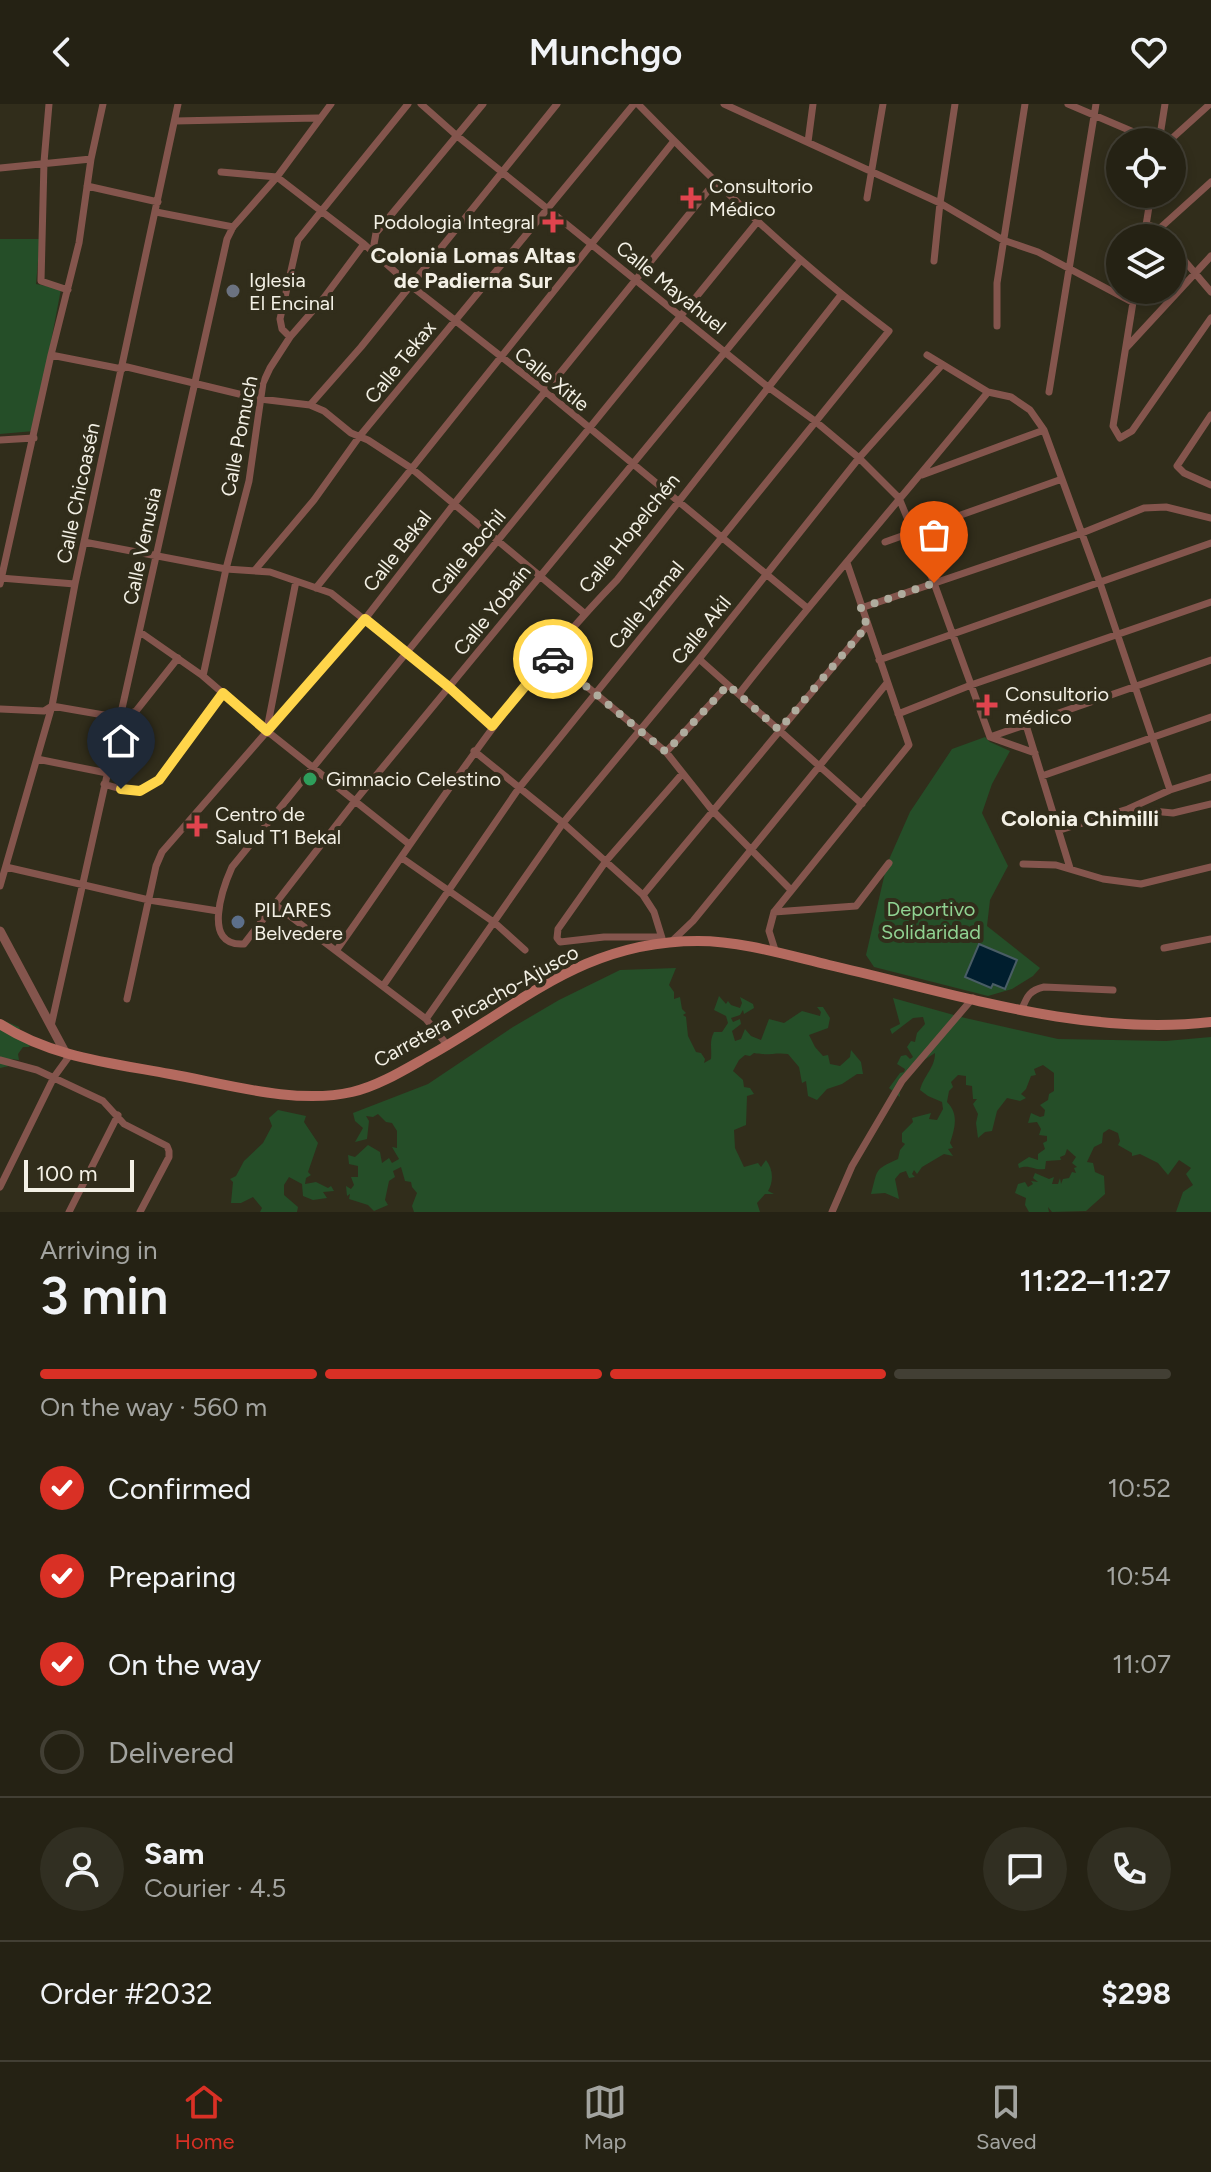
<!DOCTYPE html>
<html lang="en">
<head>
<meta charset="utf-8">
<style>
  body { margin:0; font-family:Figtree,sans-serif; background:#312f22; color:#f1f3f6; height:100vh; display:flex; flex-direction:column; font-size:30px; white-space:nowrap }
  * { box-sizing:border-box; margin:0 }
  p { font-size:26px; color:#a3a4a0 }
  .icon { flex:none; width:44px; height:44px; fill:none; stroke:currentColor; stroke-width:2; stroke-linecap:round; stroke-linejoin:round }
  .map { position:relative; height:1108px; overflow:hidden }
  .details { display:flex; flex-direction:column; background:#252214; flex:1 }
  .details>* { flex:none }
  .buttons { position:absolute; left:1106px; top:24px; display:grid; gap:16px }
  .buttons a { display:grid; place-items:center; width:80px; height:80px; border-radius:50%; background:#252214; box-shadow:0 4px 12px #0003,0 0 0 2px #423f34; font-size:40px }
  .scale { position:absolute; left:24px; bottom:20px; width:110px; box-sizing:border-box; padding-left:8px; border:4px solid #f3f0e5; border-top:0; font-size:22px; line-height:28px; white-space:nowrap; color:#f3f0e5; -webkit-text-stroke:6px #312d1b; paint-order:stroke }
  .pin { position:absolute; display:grid; place-items:center; width:68px; height:68px; color:#fff; margin:-82px -34px; border-radius:50% 50% 50% 0; rotate:-45deg; box-shadow:0 0 8px #0007 }
  .pin .icon { rotate:45deg }
  .courier { position:absolute; display:grid; place-items:center; width:80px; height:80px; margin:-40px; border:6px solid #ffd54a; border-radius:50%; background:#fff; color:#222; box-shadow:0 2px 10px #0007 }
  .summary em { font-style:normal; font-weight:600 }
  .summary div { display:flex; flex-direction:column-reverse }
  .summary { display:flex; align-items:center; justify-content:space-between; height:136px; padding:0 40px }
  h1 { font-size:52px; font-weight:600; line-height:60px }
  .bar { display:grid; grid-template-columns:repeat(4,1fr); gap:12px 8px; align-content:center; height:96px; padding:0 40px }
  .bar i { height:10px; border-radius:6px; background:#423f34 }
  .bar .current { background:#d93025 }
  .bar p { grid-column:span 4 }
  .line { display:flex; align-items:center; gap:20px; padding:0 40px; border-top:2px solid #423f34 }
  .line div { flex:1 }
  .round { display:grid; place-items:center; flex:none; width:84px; height:84px; border-radius:42px; background:#312f22 }
  ol { padding:0 40px; list-style:none }
  li { display:flex; align-items:center; gap:24px; height:88px }
  li p { margin-inline-start:auto }
  li .icon { padding:8px; border-radius:50%; background:#d93025; color:#fff; stroke-width:4 }
  li:last-child { color:#a3a4a0 }
  li i { width:44px; height:44px; border:4px solid #423f34; border-radius:50% }
  header { display:flex; justify-content:space-between; align-items:center; height:104px; padding:0 40px; background:#252214; font-size:36px; font-weight:600 }
  .tabs { display:flex; justify-content:space-around; align-items:center; height:112px; border-top:2px solid #423f34; background:#252214; font-size:22px; color:#a3a4a0 }
  .tabs a { display:grid; justify-items:center; gap:4px }
  .tabs .current { color:#d93025 }
  .map>svg:first-child { display:block }
  .green { fill:#254e28 }
  .water { fill:#001e2e; stroke:#495d65; stroke-width:2 }
  .lines { fill:none; stroke-linecap:round; stroke-linejoin:round }
  .minor { stroke:#84554d; stroke-width:7 }
  .tertiary { stroke:#84554d; stroke-width:9 }
  .secondary { stroke:#b46a5f; stroke-width:10 }
  .done { stroke:#afac9e; stroke-width:8; stroke-dasharray:0 14.4 }
  .route { stroke:#ffd54a; stroke-width:10 }
  .health-dot { fill:#e0444e; stroke:#312d1b; stroke-width:3 }
  .worship-dot { fill:#6b7280; stroke:#312d1b; stroke-width:3 }
  .leisure-dot { fill:#2e9e5b; stroke:#312d1b; stroke-width:3 }
  .service-dot { fill:#5c6f8a; stroke:#312d1b; stroke-width:3 }
  .labels { text-anchor:middle; stroke-width:8; stroke-linejoin:round; paint-order:stroke }
  .poi-label { font-size:20px; fill:#f3f0e5; stroke:#312d1b; text-anchor:start }
  .street-label { font-size:20px; fill:#f3f0e5; stroke:#312d1b }
  .park-label { font-size:20px; fill:#90d292; stroke:#312d1b }
  .neighbourhood-label { font-size:22px; font-weight:bold; fill:#f3f0e5; stroke:#312d1b }
</style>
</head>
<body>
<header><svg class="icon" aria-label="back" viewBox="0 0 24 24"><path d="M15 5l-7 7 7 7"/></svg>Munchgo<svg class="icon" aria-label="heart" viewBox="0 0 24 24"><path d="M12 20l-8-8c-3-5 5-10 8-4 3-6 11-1 8 4z"/></svg></header>
<div class="map">
<svg width="1211" height="1108" viewBox="0 0 1211 1108">
  <rect width="100%" height="100%" fill="#312d1b"/>
  <path class="green" d="M 0,135 L 40,135 L 36,180 L 61,185 L 34,327 L 0,330 Z
    M 985,633 L 990,638 L 1010,647 L 992,680 L 982,709 L 1008,762 L 990,796 L 987,822 L 1040,864 L 1033,872 L 1012,885 L 988,892 L 874,863 L 866,851 L 887,760 L 910,708 L 952,645 Z
    M 676,864 L 669,881 L 674,888 L 674,895 L 680,893 L 682,905 L 686,909 L 683,911 L 686,913 L 688,932 L 696,948 L 701,949 L 705,955 L 704,959 L 711,955 C 712,943 709,938 714,928 L 722,928 L 728,919 L 726,912 L 714,906 L 719,892 L 726,900 L 728,897 L 731,901 L 740,904 L 742,899 L 740,893 L 753,900 L 754,904 L 744,910 L 743,906 L 740,911 L 731,914 L 733,918 L 740,915 L 741,920 L 732,927 L 735,937 L 741,935 L 745,925 L 751,932 L 761,936 L 769,915 L 784,919 L 802,907 L 820,912 L 821,908 L 817,903 L 823,903 L 830,914 L 828,924 L 809,931 L 815,943 L 823,952 L 828,951 L 830,960 L 840,962 L 850,953 L 851,946 L 861,958 L 863,970 L 857,970 L 842,980 L 827,985 L 817,996 L 808,992 L 806,977 L 802,979 L 799,963 L 788,950 C 776,948 767,952 754,949 L 750,952 L 745,951 L 739,956 L 733,967 L 743,976 L 744,983 L 750,984 L 754,990 L 747,992 L 746,1021 L 734,1026 L 735,1044 L 744,1063 L 758,1059 L 761,1063 L 766,1056 C 773,1065 774,1077 768,1087 L 774,1090 L 765,1090 L 757,1099 L 760,1108 L 414,1108 L 412,1102 L 417,1089 L 412,1083 L 411,1078 L 405,1077 L 401,1063 L 393,1067 L 395,1073 L 389,1077 L 385,1096 L 388,1101 L 374,1107 L 368,1101 L 349,1095 L 350,1090 L 347,1092 L 346,1082 L 351,1085 L 354,1081 L 351,1073 L 358,1073 L 358,1062 L 349,1060 L 348,1051 L 355,1053 L 368,1041 L 380,1048 L 382,1059 L 389,1054 L 392,1059 L 399,1055 L 392,1043 L 397,1044 L 397,1027 L 392,1019 L 386,1018 L 378,1010 L 373,1013 L 366,1012 L 369,1017 L 367,1035 L 355,1038 L 363,1024 L 355,1017 L 353,1009 L 428,980 L 513,923 L 559,896 L 620,866 Z
    M 893,894 L 961,913 L 1058,935 L 1166,937 L 1211,933 L 1211,1108 L 1176,1108 L 1183,1088 L 1193,1081 L 1186,1070 L 1191,1064 L 1179,1056 L 1168,1071 L 1158,1059 L 1140,1050 L 1132,1052 L 1132,1049 L 1118,1041 L 1120,1037 L 1118,1029 L 1109,1025 L 1103,1029 L 1102,1039 L 1094,1043 L 1087,1058 L 1093,1059 L 1095,1068 L 1104,1072 L 1105,1090 L 1086,1107 L 1052,1108 L 1048,1103 L 1049,1108 L 1029,1108 L 1025,1101 L 1026,1094 L 1015,1089 L 1018,1080 L 1025,1078 L 1028,1083 L 1033,1080 L 1031,1077 L 1038,1078 L 1033,1074 L 1035,1069 L 1049,1075 L 1054,1073 L 1052,1080 L 1058,1080 L 1060,1074 L 1061,1080 L 1063,1075 L 1069,1074 L 1072,1068 L 1076,1069 L 1074,1064 L 1077,1063 L 1072,1059 L 1076,1053 L 1067,1045 L 1065,1051 L 1060,1053 L 1061,1056 L 1046,1057 L 1045,1065 C 1034,1067 1030,1060 1019,1064 L 1018,1060 L 1029,1053 L 1038,1056 L 1038,1050 L 1045,1045 L 1043,1039 L 1047,1037 L 1047,1032 L 1039,1031 L 1041,1025 L 1037,1018 L 1028,1019 L 1031,1009 L 1040,1013 L 1044,1012 L 1045,1006 L 1040,1001 L 1048,996 L 1049,990 L 1054,987 L 1054,969 L 1043,961 L 1034,965 L 1036,971 L 1031,972 L 1026,985 L 1021,990 L 1026,994 L 1020,997 L 1007,994 L 997,1007 L 992,1027 L 985,1028 L 978,1034 L 976,1019 L 978,1010 L 973,1000 L 977,995 L 973,995 L 972,982 L 966,981 L 966,972 L 958,971 L 951,978 L 953,983 L 949,987 L 947,998 C 959,1010 955,1024 950,1039 L 953,1044 L 948,1045 L 953,1052 L 944,1050 L 922,1063 L 917,1070 L 914,1066 L 912,1070 L 915,1073 L 909,1074 L 906,1067 L 900,1069 L 895,1075 L 899,1095 L 885,1089 L 871,1090 C 878,1066 873,1066 898,1055 L 900,1046 L 905,1040 L 902,1038 L 902,1029 L 913,1018 L 912,1014 L 931,1009 L 929,1015 L 937,1016 L 943,1005 L 942,998 L 928,992 L 920,986 C 924,971 935,964 935,949 L 921,958 L 899,984 L 900,993 L 889,984 L 900,969 L 904,968 L 905,965 L 897,960 L 901,952 L 906,951 L 910,955 L 913,953 L 907,943 L 911,937 L 915,938 L 917,929 L 925,920 L 923,913 L 913,914 L 892,930 L 890,925 L 900,920 Z
    M 0,915 L 19,923 L 21,928 L 32,937 L 29,943 L 23,943 L 18,950 L 19,956 L 11,955 L 4,959 L 9,962 L 0,964 Z
    M 278,1006 L 306,1012 L 304,1018 L 318,1039 L 308,1068 L 311,1071 L 306,1074 L 305,1080 L 316,1078 L 328,1084 L 331,1082 L 334,1087 L 323,1088 L 327,1094 L 313,1096 L 303,1092 L 302,1080 L 289,1073 L 284,1081 L 284,1091 L 298,1103 L 297,1108 L 260,1108 L 262,1104 L 253,1093 L 241,1099 L 231,1099 L 233,1078 L 230,1075 L 236,1072 L 244,1057 L 263,1039 L 272,1022 L 269,1014 Z"/>
  <path class="water" d="M 979,840 L 1017,856 L 1005,885 L 993,880 L 991,884 L 965,873 Z"/>
  <g class="lines">
    <path class="minor" d="M 49,0 L 44,58 L 41,177 L 68,186
      M 421,0 L 456,31 L 768,283 L 815,317 L 859,354 L 899,394 L 934,479 L 990,633
      M 724,0 L 940,99 L 1003,136 L 1038,148 L 1132,198
      M 1068,0 L 1157,38
      M 175,17 L 318,14
      M 808,38 L 813,0
      M 1159,38 L 1165,0
      M 1168,38 L 1210,0
      M 0,64 L 91,55
      M 221,68 L 277,73 L 364,140 L 410,181 L 545,287 L 806,503
      M 87,82 L 158,98
      M 867,94 L 883,0
      M 156,108 L 233,123
      M 758,117 L 232,763 C 223,783 201,843 244,840 L 355,697 L 800,157
      M 1146,120 L 1159,125 L 1166,134
      M 1159,125 L 1211,78
      M 1144,134 L 1151,90
      M 1172,142 L 1211,188
      M 376,149 L 374,140 L 376,129 L 483,0
      M 934,157 L 940,99 L 955,0
      M 1135,186 L 1113,322 L 1120,334 L 1132,327 L 1211,214
      M 997,222 L 997,179 L 1025,0
      M 290,233 L 282,225 L 280,215 L 298,136 L 408,0
      M 1126,244 L 1211,152
      M 51,251 L 122,265
      M 927,251 L 988,288 L 1011,293 L 1030,306 L 1044,326 L 1100,479 L 1170,686
      M 123,262 L 260,295 L 310,301 L 324,307 L 351,329 L 368,336 L 411,364 L 584,509
      M 1049,288 L 1096,0
      M 310,301 L 361,243 L 557,0
      M 1211,311 L 1177,362 L 1184,369 L 1211,381
      M 0,336 L 34,334
      M 922,371 L 1044,326
      M 84,438 L 226,465 L 270,468 L 331,489 L 450,584 L 492,622
      M 885,438 L 1062,375
      M 255,466 L 314,396 L 359,333 L 634,0
      M 0,474 L 75,480
      M 0,480 L 51,251 L 79,139 L 91,55 L 103,0
      M 316,484 L 674,37
      M 861,504 L 1082,429 L 1144,404 L 1166,403 L 1211,414
      M 140,528 L 203,572 L 267,627 L 409,740
      M 550,552 L 666,648 L 712,706 L 790,785
      M 699,555 L 862,700
      M 879,556 L 1211,439
      M 203,572 L 226,465 L 249,377 L 263,279 L 270,264 L 290,233 L 323,195 L 364,140
      M 739,590 C 819,487 906,390 988,288
      M 0,605 L 44,607 L 52,602 L 121,614 L 136,607 L 178,554
      M 898,610 L 971,581 L 1211,498
      M 1026,621 L 1070,764
      M 267,625 L 296,477
      M 990,633 L 1211,556
      M 990,633 L 1035,649
      M 474,647 L 563,719 L 643,791 L 654,808 L 662,834
      M 666,648 L 728,581
      M 37,655 L 107,669
      M 1042,672 L 1211,613
      M 104,680 C 125,687 141,691 159,676 L 223,589
      M 1131,705 L 1173,709 L 1211,700
      M 1060,726 L 1128,705 L 1170,686 L 1211,673
      M 402,754 L 495,819 L 525,846
      M 1023,760 L 1056,761 L 1103,775 L 1141,780 L 1211,763
      M 6,763 L 149,796 L 218,807
      M 0,782 L 52,602 L 75,480 L 178,0
      M 643,791 L 867,522
      M 274,800 L 426,915 L 448,942
      M 774,808 L 856,802 L 889,759
      M 661,833 L 604,833 L 560,838 L 557,834 L 558,825 L 606,757 L 682,670
      M 670,839 L 693,817 L 887,579
      M 1164,844 L 1211,835
      M 336,847 C 426,720 508,588 617,476 L 841,191
      M 776,849 L 769,827 L 774,808 L 909,641 L 847,459
      M 383,882 L 519,684 L 889,227 C 798,159 717,81 638,0
      M 127,895 L 156,762 L 162,748 L 365,515 L 454,400 L 715,78
      M 1022,905 C 1027,892 1030,886 1044,883 L 1113,886
      M 426,915 L 563,719 L 699,555 L 859,354 L 942,261
      M 51,922 L 227,135 L 233,123 L 277,73 L 331,0
      M 0,956 L 37,966 L 103,997 L 124,1020 L 167,1042 L 169,1047 L 169,1053 L 140,1108
      M 0,1083 L 54,973 L 70,951
      M 69,1108 L 118,1011
      M 832,1108 L 852,1062 L 902,977 L 973,894"/>
    <path class="tertiary" d="M 0,827 L 66,950"/>
    <path class="secondary" d="M 0,920 C 51,953 111,959 170,970 C 226,980 296,1001 352,988 C 378,982 404,966 427,953 C 521,901 582,837 698,837 C 741,837 787,851 829,861 C 953,889 1083,933 1211,918"/>
  </g>
  <g class="lines">
    <path class="done" d="M 553,555 L 666,648 L 728,581 L 779,626 L 867,522 L 861,504 L 934,479"/>
    <path class="route" d="M 121,685 L 140,687 L 159,676 L 223,589 L 267,627 L 365,515 L 450,584 L 492,622 L 550,552 L 553,555"/>
  </g>
  <g class="health-dot">
    <path d="M687 82h8v8h8v8h-8v8h-8v-8h-8v-8h8z"/>
    <path d="M549 106h8v8h8v8h-8v8h-8v-8h-8v-8h8z"/>
    <path d="M983 589h8v8h8v8h-8v8h-8v-8h-8v-8h8z"/>
    <path d="M193 710h8v8h8v8h-8v8h-8v-8h-8v-8h8z"/>
  </g>
  <circle class="worship-dot" cx="233" cy="187" r="8"/>
  <circle class="leisure-dot" cx="310" cy="675" r="8"/>
  <circle class="service-dot" cx="238" cy="818" r="8"/>
  <g class="labels">
    <g class="poi-label">
      <text x="709" y="89">Consultorio<tspan x="709" dy="23">Médico</tspan></text>
      <text x="535" y="125" text-anchor="end">Podologia Integral</text>
      <text x="249" y="183">Iglesia<tspan x="249" dy="23">El Encinal</tspan></text>
      <text x="1005" y="597">Consultorio<tspan x="1005" dy="23">médico</tspan></text>
      <text x="326" y="682">Gimnacio Celestino</text>
      <text x="215" y="717">Centro de<tspan x="215" dy="23">Salud T1 Bekal</tspan></text>
      <text x="254" y="813">PILARES<tspan x="254" dy="23">Belvedere</tspan></text>
    </g>
    <g class="street-label">
      <text transform="translate(671 183) rotate(39)" y="7">Calle Mayahuel</text>
      <text transform="translate(400 258) rotate(-51)" y="7">Calle Tekax</text>
      <text transform="translate(552 275) rotate(39)" y="7">Calle Xitle</text>
      <text transform="translate(239 332) rotate(-79)" y="7">Calle Pomuch</text>
      <text transform="translate(78 389) rotate(-78)" y="7">Calle Chicoasén</text>
      <text transform="translate(629 429) rotate(-51)" y="7">Calle Hopelchén</text>
      <text transform="translate(142 442) rotate(-78)" y="7">Calle Venusia</text>
      <text transform="translate(397 447) rotate(-52)" y="7">Calle Bekal</text>
      <text transform="translate(468 448) rotate(-50)" y="7">Calle Bochil</text>
      <text transform="translate(646 501) rotate(-51)" y="7">Calle Izamal</text>
      <text transform="translate(492 506) rotate(-51)" y="7">Calle Yobaín</text>
      <text transform="translate(701 526) rotate(-51)" y="7">Calle Akil</text>
      <text transform="translate(476 902) rotate(-29)" y="7">Carretera Picacho-Ajusco</text>
    </g>
    <g class="park-label">
      <text x="931" y="812">Deportivo<tspan x="931" dy="23">Solidaridad</tspan></text>
    </g>
    <g class="neighbourhood-label">
      <text x="473" y="159">Colonia Lomas Altas<tspan x="473" dy="25">de Padierna Sur</tspan></text>
      <text x="1080" y="722">Colonia Chimilli</text>
    </g>
  </g>
</svg>
<div class="buttons">
<a><svg class="icon" aria-label="locate" viewBox="0 0 24 24"><circle cx="12" cy="12" r="6"/><path d="M12 2v4M12 18v4M2 12h4M18 12h4"/></svg></a>
<a><svg class="icon" aria-label="layers" viewBox="0 0 24 24"><path d="M12 4l9 5-9 5-9-5zM3 14l9 5 9-5"/></svg></a>
</div>
<div class="scale">100 m</div>
<div class="pin" style="left:934px;top:479px;background:#ea580c"><svg class="icon" aria-label="bag" viewBox="0 0 24 24"><path d="M5 8h14l-1 12H6zM9 8a3 3 0 0 1 6 0"/></svg></div>
<div class="pin" style="left:121px;top:685px;background:#1f2937"><svg class="icon" aria-label="home" viewBox="0 0 24 24"><path d="M3 11l9-7 9 7M6 9v11h12V9"/></svg></div>
<div class="courier" style="left:553px;top:555px"><svg class="icon" aria-label="car" viewBox="0 0 24 24"><path d="M5 17H2v-5l4-1 3-4h7l3 4 3 1v5h-3M9 17h6M6 11h13"/><circle cx="7" cy="17" r="2"/><circle cx="17" cy="17" r="2"/></svg></div>
</div>
<section class="details">
<div class="summary"><div><h1>3 min</h1><p>Arriving in</p></div><em>11:22–11:27</em></div>
<div class="bar"><i class="current"></i><i class="current"></i><i class="current"></i><i></i><p>On the way · 560 m</p></div>
<ol>
<li><svg class="icon" aria-label="check" viewBox="0 0 24 24"><path d="M5 12l5 5 9-10"/></svg>Confirmed<p>10:52</p></li>
<li><svg class="icon" aria-label="check" viewBox="0 0 24 24"><path d="M5 12l5 5 9-10"/></svg>Preparing<p>10:54</p></li>
<li><svg class="icon" aria-label="check" viewBox="0 0 24 24"><path d="M5 12l5 5 9-10"/></svg>On the way<p>11:07</p></li>
<li><i></i>Delivered</li>
</ol>
<div class="line" style="height:144px"><a class="round"><svg class="icon" aria-label="person" viewBox="0 0 24 24"><circle cx="12" cy="8" r="4"/><path d="M4 21q1-7 8-7t8 7"/></svg></a><div><b>Sam</b><p>Courier · 4.5</p></div><a class="round"><svg class="icon" aria-label="chat" viewBox="0 0 24 24"><path d="M4 5h16v11H9l-5 4z"/></svg></a><a class="round"><svg class="icon" aria-label="phone" viewBox="0 0 24 24"><path d="M5 4h4l2 5-3 2q2 4 5 5l2-3 5 2v4C11 20 4 13 5 4z"/></svg></a></div>
<div class="line" style="height:104px"><div>Order #2032</div><b>$298</b></div>
</section>
<nav class="tabs">
<a class="current"><svg class="icon" aria-label="home" viewBox="0 0 24 24"><path d="M3 11l9-7 9 7M6 9v11h12V9"/></svg>Home</a>
<a><svg class="icon" aria-label="map" viewBox="0 0 24 24"><path d="M3 6l6-2 6 2 6-2v14l-6 2-6-2-6 2zM9 4v14M15 6v14"/></svg>Map</a>
<a><svg class="icon" aria-label="saved" viewBox="0 0 24 24"><path d="M7 4h10v16l-5-4-5 4z"/></svg>Saved</a>
</nav>
</body>
</html>
